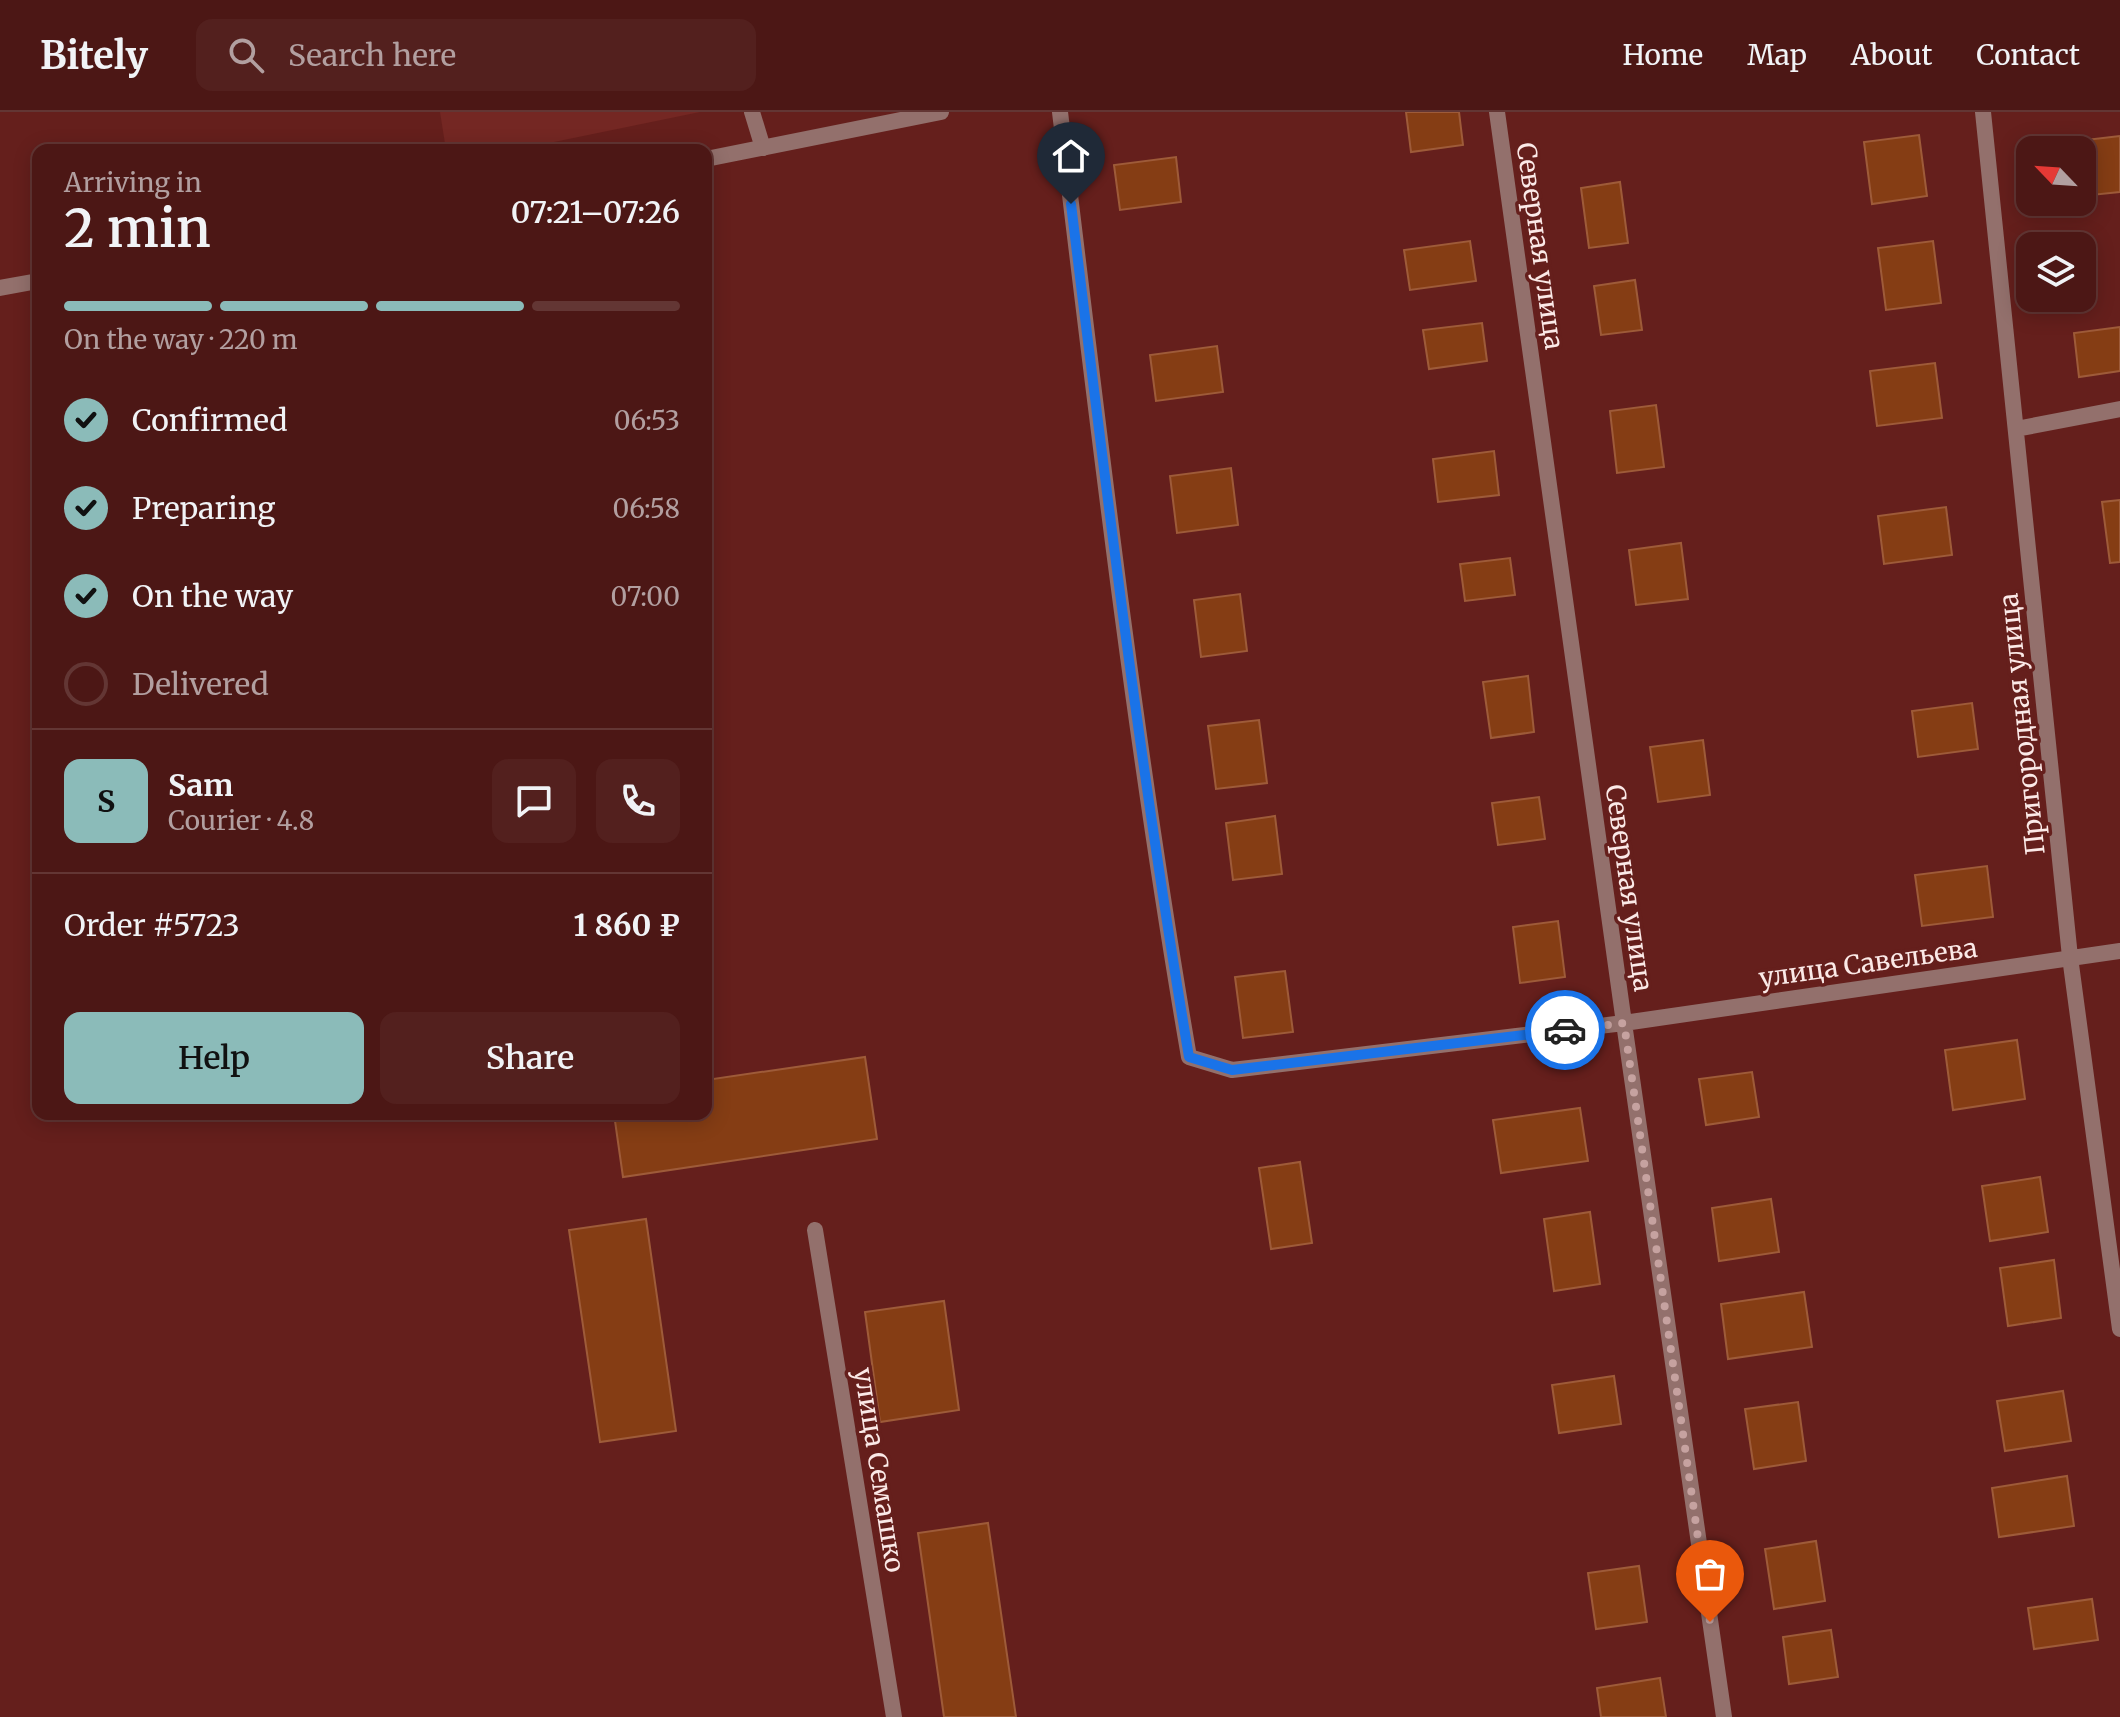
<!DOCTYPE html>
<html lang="en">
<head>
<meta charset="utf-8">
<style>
  body { margin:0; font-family:Merriweather,serif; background:#53201e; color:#f1f3f6; height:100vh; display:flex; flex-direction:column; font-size:30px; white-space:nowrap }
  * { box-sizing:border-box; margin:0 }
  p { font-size:26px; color:#b29fa0 }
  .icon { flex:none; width:44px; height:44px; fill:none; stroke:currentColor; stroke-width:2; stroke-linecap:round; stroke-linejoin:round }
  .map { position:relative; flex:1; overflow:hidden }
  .drawer { position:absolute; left:32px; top:32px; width:680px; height:976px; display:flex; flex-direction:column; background:#4c1715; border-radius:16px; box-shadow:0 4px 20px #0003,0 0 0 2px #633634 }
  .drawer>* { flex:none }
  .needle { width:52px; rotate:295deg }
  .controls { position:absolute; left:2016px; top:24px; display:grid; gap:16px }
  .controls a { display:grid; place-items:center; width:80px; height:80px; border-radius:16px; background:#4c1715; box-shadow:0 4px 20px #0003,0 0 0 2px #633634; font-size:40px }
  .pin { position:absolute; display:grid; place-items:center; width:68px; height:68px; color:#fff; margin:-82px -34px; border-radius:50% 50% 50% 0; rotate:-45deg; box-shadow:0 0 8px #0007 }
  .pin .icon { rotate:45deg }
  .courier { position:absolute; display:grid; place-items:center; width:80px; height:80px; margin:-40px; border:6px solid #1a73e8; border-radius:50%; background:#fff; color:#222; box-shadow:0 2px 10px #0007 }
  .summary em { font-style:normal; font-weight:600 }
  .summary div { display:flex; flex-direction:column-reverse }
  .summary { display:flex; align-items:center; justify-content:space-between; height:136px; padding:0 32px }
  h1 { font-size:52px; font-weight:600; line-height:60px }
  .bar { display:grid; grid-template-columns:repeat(4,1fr); gap:12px 8px; align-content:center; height:96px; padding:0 32px }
  .bar i { height:10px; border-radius:6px; background:#633634 }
  .bar .on { background:#8bbbb9 }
  .bar p { grid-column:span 4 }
  .line { display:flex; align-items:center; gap:20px; padding:0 32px; border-top:2px solid #633634 }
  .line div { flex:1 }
  .round { display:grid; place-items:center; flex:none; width:84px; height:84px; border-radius:16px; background:#53201e }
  ol { padding:0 32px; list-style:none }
  li { display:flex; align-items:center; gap:24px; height:88px }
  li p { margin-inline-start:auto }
  li .icon { padding:8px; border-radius:50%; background:#8bbbb9; color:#111; stroke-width:4 }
  li:last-child { color:#b29fa0 }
  li i { width:44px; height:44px; border:4px solid #633634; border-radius:50% }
  .cta { display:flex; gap:16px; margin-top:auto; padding:16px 32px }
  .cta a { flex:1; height:92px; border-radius:16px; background:#8bbbb9; color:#111; font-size:32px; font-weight:600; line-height:92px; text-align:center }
  .cta a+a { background:#53201e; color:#f1f3f6 }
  header { display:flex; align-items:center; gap:48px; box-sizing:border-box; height:112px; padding:0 40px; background:#4c1715; border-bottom:2px solid #633634 }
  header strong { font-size:38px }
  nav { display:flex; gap:44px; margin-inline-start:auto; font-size:28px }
  .search { width:560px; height:72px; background:#53201e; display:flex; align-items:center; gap:20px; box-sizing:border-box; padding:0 28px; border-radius:16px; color:#b29fa0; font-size:30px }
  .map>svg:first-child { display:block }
  .built { fill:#742723 }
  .building { fill:#853d14; stroke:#9e5b39; stroke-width:2 }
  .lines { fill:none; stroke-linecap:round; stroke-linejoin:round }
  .service { stroke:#93706c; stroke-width:16 }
  .minor { stroke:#93706c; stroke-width:16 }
  .done { stroke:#c6a2a0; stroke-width:8; stroke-dasharray:0 14.4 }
  .route { stroke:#1a73e8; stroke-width:10 }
  .labels { text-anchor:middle; stroke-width:7; stroke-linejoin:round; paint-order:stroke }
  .street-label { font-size:26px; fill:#fbe9e7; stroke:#651f1c }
</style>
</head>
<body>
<header>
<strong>Bitely</strong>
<div class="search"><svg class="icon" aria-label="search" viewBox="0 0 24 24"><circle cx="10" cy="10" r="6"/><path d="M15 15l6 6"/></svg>Search here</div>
<nav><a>Home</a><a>Map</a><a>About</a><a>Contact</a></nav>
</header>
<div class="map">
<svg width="2120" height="1605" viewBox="0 0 2120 1605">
  <rect width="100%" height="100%" fill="#651f1c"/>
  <path class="built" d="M 440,0 L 700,0 L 515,38 L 446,38 Z"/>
  <path class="building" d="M 1406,0 L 1459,0 L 1463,33 L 1411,40 Z
    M 1919,23 L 1927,84 L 1872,92 L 1864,30 Z
    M 2120,24 L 2120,80 L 2082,84 L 2082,38 L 2052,38 L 2051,32 Z
    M 1176,45 L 1181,90 L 1120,98 L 1114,53 Z
    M 1620,70 L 1628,131 L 1589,136 L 1581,76 Z
    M 1470,129 L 1476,169 L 1410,178 L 1404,138 Z
    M 1933,129 L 1941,191 L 1886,198 L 1878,136 Z
    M 1635,168 L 1642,218 L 1601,223 L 1594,174 Z
    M 1482,211 L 1487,249 L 1429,257 L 1423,218 Z
    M 2120,215 L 2120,259 L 2079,265 L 2074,221 Z
    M 1217,234 L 1223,280 L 1156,289 L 1150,243 Z
    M 1935,251 L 1942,306 L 1877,314 L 1870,259 Z
    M 1656,293 L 1664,355 L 1617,361 L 1610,299 Z
    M 1494,339 L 1499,383 L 1438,390 L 1433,347 Z
    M 1231,356 L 1238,413 L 1177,421 L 1170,364 Z
    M 2120,388 L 2120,450 L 2110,451 L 2102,390 Z
    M 1946,395 L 1952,443 L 1884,452 L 1878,404 Z
    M 1681,431 L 1688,487 L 1636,493 L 1629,438 Z
    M 1510,446 L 1515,483 L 1465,489 L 1460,452 Z
    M 1240,482 L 1247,539 L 1201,545 L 1194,488 Z
    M 1528,564 L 1534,620 L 1491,626 L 1483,570 Z
    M 1972,591 L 1978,637 L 1918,645 L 1912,599 Z
    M 1259,608 L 1267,671 L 1216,677 L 1208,614 Z
    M 1703,628 L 1710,683 L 1658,690 L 1650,635 Z
    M 1539,685 L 1545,727 L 1498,733 L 1492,691 Z
    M 1275,704 L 1282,762 L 1233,768 L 1226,711 Z
    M 1987,754 L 1993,805 L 1922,814 L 1915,763 Z
    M 1558,809 L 1565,865 L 1520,871 L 1513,815 Z
    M 1285,859 L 1293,920 L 1243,926 L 1235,865 Z
    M 2017,928 L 2025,987 L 1953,998 L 1945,938 Z
    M 865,945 L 877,1027 L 623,1065 L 614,1002 L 706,1002 L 706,968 Z
    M 1752,960 L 1759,1005 L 1706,1013 L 1699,967 Z
    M 1580,996 L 1588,1049 L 1501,1061 L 1493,1008 Z
    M 1300,1050 L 1312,1131 L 1271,1137 L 1259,1056 Z
    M 2040,1065 L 2048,1120 L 1990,1129 L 1982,1074 Z
    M 1771,1087 L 1779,1140 L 1719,1149 L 1712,1096 Z
    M 1590,1100 L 1600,1172 L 1554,1179 L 1544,1107 Z
    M 646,1107 L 676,1319 L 600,1330 L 569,1118 Z
    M 2054,1148 L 2061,1206 L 2008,1214 L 2000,1156 Z
    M 1804,1180 L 1812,1235 L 1728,1247 L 1721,1192 Z
    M 944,1189 L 959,1298 L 880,1310 L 865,1200 Z
    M 1614,1264 L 1621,1312 L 1559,1321 L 1552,1273 Z
    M 2063,1279 L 2071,1329 L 2005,1339 L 1997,1289 Z
    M 1798,1290 L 1806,1349 L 1754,1357 L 1745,1297 Z
    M 2067,1364 L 2074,1414 L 1999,1425 L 1992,1376 Z
    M 988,1411 L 1016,1605 L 944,1605 L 918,1421 Z
    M 1816,1429 L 1825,1489 L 1774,1497 L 1765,1437 Z
    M 1639,1454 L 1647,1510 L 1596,1517 L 1588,1461 Z
    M 2092,1487 L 2098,1528 L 2034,1537 L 2028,1496 Z
    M 1831,1518 L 1838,1565 L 1789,1572 L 1783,1525 Z
    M 1660,1566 L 1666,1605 L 1601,1605 L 1597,1576 Z"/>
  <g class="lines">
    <path class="service" d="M 752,0 L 763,36"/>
    <path class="minor" d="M 1060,0 C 1098,315 1135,632 1189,945 L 1232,958 L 1624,911 L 2120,839
      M 1497,0 L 1624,911 L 1724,1605
      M 1983,0 L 2070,845 L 2120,1217
      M 706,47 L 941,0
      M 0,176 L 38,169
      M 2016,317 L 2120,297
      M 815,1118 L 894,1605"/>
  </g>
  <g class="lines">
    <path class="done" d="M 1565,918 L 1624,911 L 1710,1510"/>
    <path class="route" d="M 1071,92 C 1106,377 1141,662 1189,945 L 1232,958 L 1565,918"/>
  </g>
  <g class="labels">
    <g class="street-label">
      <text transform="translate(1540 134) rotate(82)" y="9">Северная улица</text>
      <text transform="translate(2022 612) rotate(-96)" y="9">Пригородная улица</text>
      <text transform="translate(1629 776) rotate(82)" y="9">Северная улица</text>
      <text transform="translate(1868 851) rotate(-8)" y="9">улица Савельева</text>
      <text transform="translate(879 1358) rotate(81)" y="9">улица Семашко</text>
    </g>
  </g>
</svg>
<div class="controls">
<a><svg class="needle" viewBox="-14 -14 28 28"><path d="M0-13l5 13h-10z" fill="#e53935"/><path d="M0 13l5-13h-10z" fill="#b29fa0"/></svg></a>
<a><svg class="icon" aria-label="layers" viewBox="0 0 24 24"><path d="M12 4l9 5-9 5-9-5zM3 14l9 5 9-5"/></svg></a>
</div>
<div class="pin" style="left:1710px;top:1510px;background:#ea580c"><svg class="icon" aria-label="bag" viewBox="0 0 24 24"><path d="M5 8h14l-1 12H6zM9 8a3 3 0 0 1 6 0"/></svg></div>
<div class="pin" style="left:1071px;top:92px;background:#1f2937"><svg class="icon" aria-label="home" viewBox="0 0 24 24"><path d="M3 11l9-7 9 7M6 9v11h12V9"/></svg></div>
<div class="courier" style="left:1565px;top:918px"><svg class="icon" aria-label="car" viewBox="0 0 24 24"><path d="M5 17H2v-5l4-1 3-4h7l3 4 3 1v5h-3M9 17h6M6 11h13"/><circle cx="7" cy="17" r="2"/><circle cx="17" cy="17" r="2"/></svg></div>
<section class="drawer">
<div class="summary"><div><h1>2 min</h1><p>Arriving in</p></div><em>07:21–07:26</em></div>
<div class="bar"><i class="on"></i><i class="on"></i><i class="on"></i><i></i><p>On the way · 220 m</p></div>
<ol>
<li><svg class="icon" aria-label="check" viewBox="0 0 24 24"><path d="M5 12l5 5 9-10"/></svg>Confirmed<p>06:53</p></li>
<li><svg class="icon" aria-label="check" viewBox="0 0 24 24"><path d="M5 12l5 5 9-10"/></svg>Preparing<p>06:58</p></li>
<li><svg class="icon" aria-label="check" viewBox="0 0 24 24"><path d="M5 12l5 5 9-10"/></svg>On the way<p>07:00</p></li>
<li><i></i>Delivered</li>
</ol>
<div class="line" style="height:144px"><b class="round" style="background:#8bbbb9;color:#111">S</b><div><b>Sam</b><p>Courier · 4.8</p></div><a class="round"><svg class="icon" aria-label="chat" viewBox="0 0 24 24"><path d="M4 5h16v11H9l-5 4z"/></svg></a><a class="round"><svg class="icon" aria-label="phone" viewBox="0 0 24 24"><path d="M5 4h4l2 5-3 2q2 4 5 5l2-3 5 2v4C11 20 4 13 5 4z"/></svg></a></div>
<div class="line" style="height:104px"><div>Order #5723</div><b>1 860 ₽</b></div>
<div class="cta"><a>Help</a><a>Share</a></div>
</section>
</div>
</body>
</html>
